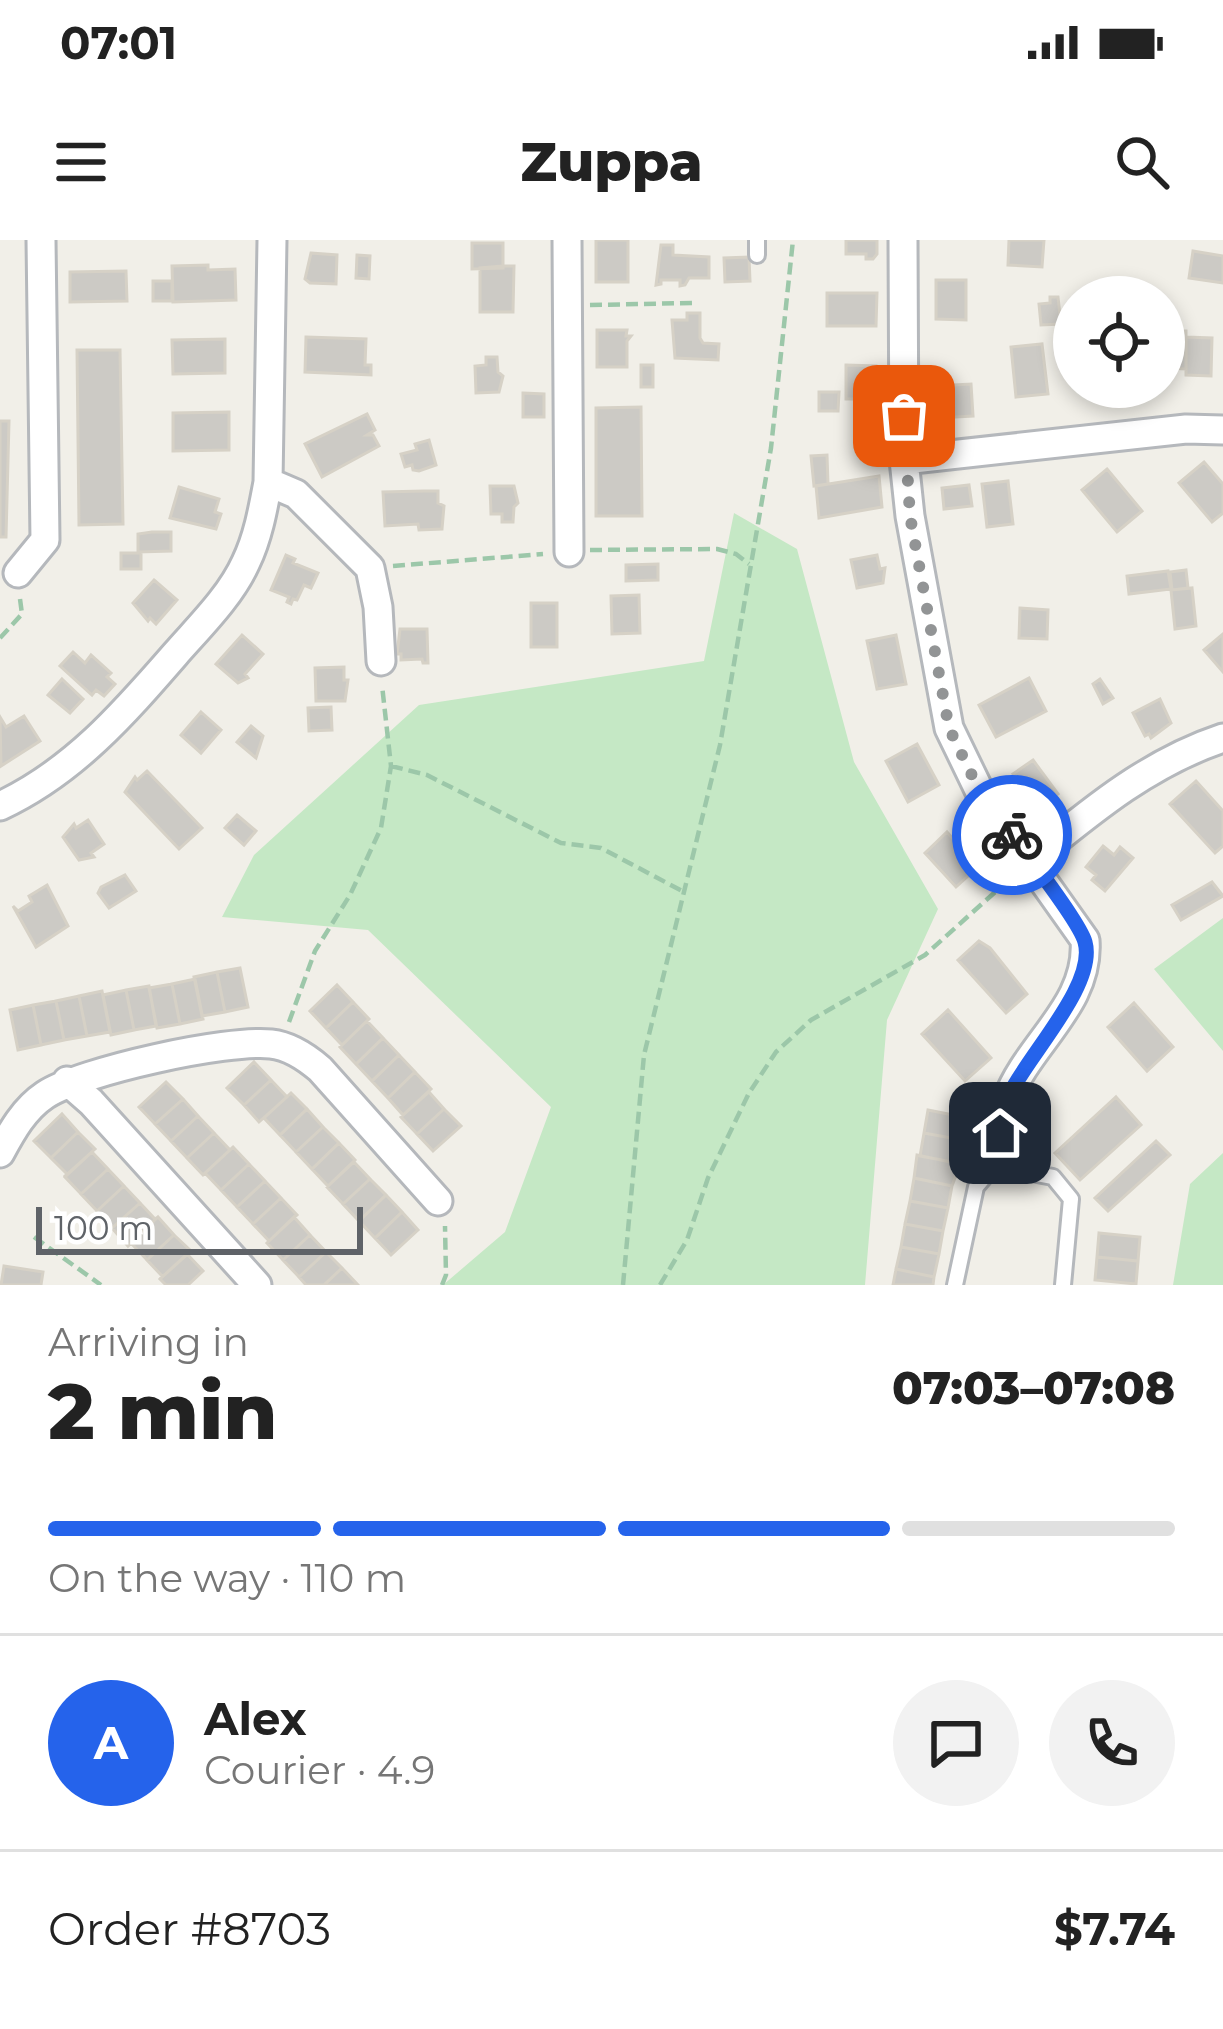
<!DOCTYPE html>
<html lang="en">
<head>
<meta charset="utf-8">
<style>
  body { margin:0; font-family:Montserrat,sans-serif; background:#f2f2f2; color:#222; height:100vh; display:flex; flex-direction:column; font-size:45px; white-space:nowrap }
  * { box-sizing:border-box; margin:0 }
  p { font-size:39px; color:#767676 }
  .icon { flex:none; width:66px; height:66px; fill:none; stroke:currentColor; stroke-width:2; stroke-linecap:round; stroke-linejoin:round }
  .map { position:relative; height:1045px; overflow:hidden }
  .sheet { display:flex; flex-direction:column; background:#fff; flex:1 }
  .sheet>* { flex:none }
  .fabs { position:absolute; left:1053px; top:36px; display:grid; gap:24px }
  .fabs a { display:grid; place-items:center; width:132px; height:132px; border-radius:50%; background:#fff; box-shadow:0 6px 18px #0003; font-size:60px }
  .scale { position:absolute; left:36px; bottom:30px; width:327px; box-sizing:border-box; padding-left:12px; border:6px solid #5f6368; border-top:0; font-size:33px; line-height:42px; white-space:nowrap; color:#5f6368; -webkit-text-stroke:9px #fff; paint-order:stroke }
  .pin { position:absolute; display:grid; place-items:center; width:102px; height:102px; color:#fff; margin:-51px; border-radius:24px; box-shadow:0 6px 18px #0006 }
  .courier { position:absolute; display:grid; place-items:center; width:120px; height:120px; margin:-60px; border:9px solid #2563eb; border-radius:50%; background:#fff; color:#222; box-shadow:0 3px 15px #0007 }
  .headline em { font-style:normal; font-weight:800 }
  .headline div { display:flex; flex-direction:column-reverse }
  .headline { display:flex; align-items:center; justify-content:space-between; height:204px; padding:0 48px }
  h1 { font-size:78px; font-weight:800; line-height:90px }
  .bar { display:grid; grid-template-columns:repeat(4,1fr); gap:18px 12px; align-content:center; height:144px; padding:0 48px }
  .bar i { height:15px; border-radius:9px; background:#e0e0e0 }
  .bar .on { background:#2563eb }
  .bar p { grid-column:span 4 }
  .line { display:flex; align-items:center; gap:30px; padding:0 48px; border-top:3px solid #e0e0e0 }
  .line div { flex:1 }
  .round { display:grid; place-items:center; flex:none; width:126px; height:126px; border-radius:63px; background:#f2f2f2 }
  .status { display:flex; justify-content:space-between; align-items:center; height:84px; padding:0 60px; background:#fff; direction:ltr }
  .status svg { height:33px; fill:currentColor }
  header { display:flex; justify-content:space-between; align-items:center; height:156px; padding:0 48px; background:#fff; font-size:54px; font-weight:800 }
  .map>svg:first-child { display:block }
  .green { fill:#c5e8c5 }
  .building { fill:#cccac5; stroke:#d6d1c6; stroke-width:3 }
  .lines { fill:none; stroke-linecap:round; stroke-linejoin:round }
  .lane-casing { stroke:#b5b8bc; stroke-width:20 }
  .street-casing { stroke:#b5b8bc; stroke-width:33 }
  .path { stroke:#9cc7a9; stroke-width:4.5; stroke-dasharray:12 6; stroke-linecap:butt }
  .lane { stroke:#fff; stroke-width:14 }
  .street { stroke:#fff; stroke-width:27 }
  .done { stroke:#929495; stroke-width:12; stroke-dasharray:0 21.6 }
  .route { stroke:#2563eb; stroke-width:15 }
</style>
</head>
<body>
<div class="status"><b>07:01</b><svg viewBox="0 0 49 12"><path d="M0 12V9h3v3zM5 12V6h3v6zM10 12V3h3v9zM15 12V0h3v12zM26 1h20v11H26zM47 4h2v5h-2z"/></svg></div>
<header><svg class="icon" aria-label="menu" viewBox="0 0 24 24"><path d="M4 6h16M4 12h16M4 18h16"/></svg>Zuppa<svg class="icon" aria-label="search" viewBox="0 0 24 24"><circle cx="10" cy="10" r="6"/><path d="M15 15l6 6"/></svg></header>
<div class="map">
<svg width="1223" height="1045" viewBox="0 0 1223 1045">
  <rect width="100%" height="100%" fill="#f1efe8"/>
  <path class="green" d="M 734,273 L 797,309 L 854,522 L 938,669 L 887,780 L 865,1045 L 443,1045 L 505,992 L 551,867 L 368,690 L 222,677 L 254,615 L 419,465 L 704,421 Z
    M 1223,678 L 1223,811 L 1154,729 Z
    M 1223,913 L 1223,1045 L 1173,1045 L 1190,944 Z"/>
  <path class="building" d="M 596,0 L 628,0 L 628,42 L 596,42 Z
    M 846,0 L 877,0 L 877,14 L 873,19 L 866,19 L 866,14 L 846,14 Z
    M 1009,0 L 1044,0 L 1042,27 L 1008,25 Z
    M 472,3 L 503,3 L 503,28 L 472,29 Z
    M 661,5 L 673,5 L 673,15 L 709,17 L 709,38 L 689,38 L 685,45 L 680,46 L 680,40 L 661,40 L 661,44 L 656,45 Z
    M 1193,11 L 1223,16 L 1223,43 L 1189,38 Z
    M 311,13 L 337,15 L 336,44 L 310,43 L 305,39 Z
    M 357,15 L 370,16 L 369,39 L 356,38 Z
    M 749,17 L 750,41 L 725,42 L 724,18 Z
    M 208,25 L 208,30 L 235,29 L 236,60 L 173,62 L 172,26 Z
    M 503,26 L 514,26 L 513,72 L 480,72 L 480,28 Z
    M 126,31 L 127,61 L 70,62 L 70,32 Z
    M 936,40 L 966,40 L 966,80 L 936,79 Z
    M 153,41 L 172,41 L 172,61 L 153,61 Z
    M 827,53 L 877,53 L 876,86 L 827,86 Z
    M 1050,57 L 1058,57 L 1061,84 L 1041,85 L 1039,64 L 1050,63 Z
    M 687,73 L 700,73 L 700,98 L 703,103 L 719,104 L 718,120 L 675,118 L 672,80 L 687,80 Z
    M 597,90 L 627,90 L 626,96 L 631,96 L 627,101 L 627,127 L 597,127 Z
    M 1164,91 L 1186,91 L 1186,129 L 1164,128 Z
    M 306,97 L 366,99 L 365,125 L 371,125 L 371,135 L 305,132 Z
    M 1186,97 L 1212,98 L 1211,136 L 1186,135 Z
    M 225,99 L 225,133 L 173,134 L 172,100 Z
    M 1042,104 L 1048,154 L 1016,157 L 1011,107 Z
    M 77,110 L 120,110 L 123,284 L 79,285 Z
    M 486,117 L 497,117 L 498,132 L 503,136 L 499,152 L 476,153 L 475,126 L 486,125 Z
    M 641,125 L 653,125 L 653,147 L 641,147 Z
    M 846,125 L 876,126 L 876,159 L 846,159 Z
    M 971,144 L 973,176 L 937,178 L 935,146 Z
    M 819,152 L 839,152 L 838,171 L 819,171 Z
    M 523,153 L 544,154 L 544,177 L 523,177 Z
    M 641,167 L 642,276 L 596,276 L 596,168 Z
    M 229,172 L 229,210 L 173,211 L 173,173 Z
    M 367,174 L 375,190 L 367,195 L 373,195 L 379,206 L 322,237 L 305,204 Z
    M 0,181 L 9,181 L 6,297 L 0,297 Z
    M 429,200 L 436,225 L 419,231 L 413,230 L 412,225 L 405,227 L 401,214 L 417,210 L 415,204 Z
    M 827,215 L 828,244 L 814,246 L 811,216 Z
    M 1204,222 L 1223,244 L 1223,273 L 1212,282 L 1179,243 Z
    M 1107,229 L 1142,271 L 1117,292 L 1082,250 Z
    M 879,236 L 882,267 L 819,278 L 816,246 Z
    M 1008,241 L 1013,284 L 987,287 L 982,244 Z
    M 969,245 L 972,266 L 944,269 L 942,248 Z
    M 490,246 L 514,246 L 518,263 L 514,267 L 513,282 L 502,282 L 502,274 L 491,274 Z
    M 179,247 L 219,259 L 215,272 L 221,274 L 216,289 L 170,278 Z
    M 424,251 L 438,251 L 438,263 L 444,266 L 442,289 L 419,290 L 418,284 L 385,286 L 383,252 Z
    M 152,292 L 171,292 L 171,311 L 138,312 L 138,294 Z
    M 121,313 L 141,313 L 141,329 L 121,329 Z
    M 286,315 L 295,319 L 293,323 L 318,333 L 311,348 L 304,345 L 297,360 L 293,359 L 291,364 L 287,362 L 289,357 L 271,350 Z
    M 877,315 L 880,329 L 885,328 L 883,343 L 857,348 L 851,320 Z
    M 658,324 L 658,340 L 626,341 L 626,325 Z
    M 1186,330 L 1188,348 L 1172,350 L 1170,332 Z
    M 1168,331 L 1171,349 L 1129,354 L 1127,336 Z
    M 154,340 L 177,360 L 156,384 L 150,378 L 148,381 L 133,363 Z
    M 1192,348 L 1196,386 L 1175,389 L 1171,350 Z
    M 639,355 L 640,393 L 612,394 L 611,356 Z
    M 531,363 L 557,363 L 557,407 L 531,407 Z
    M 1020,368 L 1048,370 L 1047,399 L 1019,398 Z
    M 400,389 L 427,389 L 428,423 L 423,423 L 422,419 L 401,420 L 401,414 L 397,414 Z
    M 1223,394 L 1223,432 L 1204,410 Z
    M 242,395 L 263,414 L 245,434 L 248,438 L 238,443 L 216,424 Z
    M 896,395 L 906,444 L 877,449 L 867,401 Z
    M 73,412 L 85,423 L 91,415 L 111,433 L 107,437 L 115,444 L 104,456 L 96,450 L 92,455 L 60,426 Z
    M 344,427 L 344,440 L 348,440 L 345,461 L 316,461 L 315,428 Z
    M 1029,438 L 1046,471 L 996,497 L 979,465 Z
    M 62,439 L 83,459 L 70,473 L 48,455 Z
    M 1100,439 L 1113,458 L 1103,464 L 1093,444 Z
    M 1160,459 L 1171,483 L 1151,498 L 1149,494 L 1145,496 L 1133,473 Z
    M 331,467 L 332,490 L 309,491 L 308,468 Z
    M 201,472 L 221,490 L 201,513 L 181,495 Z
    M 24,476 L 40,501 L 1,526 L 0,477 L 6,487 Z
    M 251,486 L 263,496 L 256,518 L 237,502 Z
    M 917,504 L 939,545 L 908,562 L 886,521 Z
    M 1033,520 L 1058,554 L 1036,569 L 1034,566 L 1030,569 L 1024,560 L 1028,557 L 1013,534 Z
    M 147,531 L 202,588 L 179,609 L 125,552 L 135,537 L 137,540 Z
    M 1196,541 L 1223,571 L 1223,606 L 1215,613 L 1170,564 Z
    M 237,575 L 256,591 L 244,605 L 225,588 Z
    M 88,580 L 104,604 L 91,613 L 94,617 L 79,620 L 63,597 L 74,584 L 76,588 Z
    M 947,592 L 978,627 L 956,647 L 925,613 Z
    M 1103,606 L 1114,615 L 1120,607 L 1133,618 L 1105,651 L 1092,640 L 1096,635 L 1086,627 Z
    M 125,635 L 136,651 L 109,668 L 98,653 L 101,647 Z
    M 1212,642 L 1223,656 L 1181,680 L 1172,665 Z
    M 47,645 L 68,686 L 36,707 L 13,666 L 18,671 L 32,662 L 29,656 Z
    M 979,701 L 990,708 L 1027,754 L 1006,773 L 958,720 Z
    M 240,728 L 248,767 L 225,772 L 217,732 Z
    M 217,732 L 225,772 L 202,776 L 194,737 Z
    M 195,739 L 203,779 L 180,784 L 172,744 Z
    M 172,744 L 180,784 L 157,788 L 149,748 Z
    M 337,745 L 353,762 L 326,788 L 310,771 Z
    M 149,746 L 156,786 L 134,790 L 126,750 Z
    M 126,750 L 134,790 L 111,795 L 103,755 Z
    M 102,751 L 110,792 L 87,796 L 79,756 Z
    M 79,756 L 87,796 L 64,800 L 56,761 Z
    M 56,761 L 64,800 L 41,805 L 33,765 Z
    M 353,762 L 369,779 L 342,805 L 326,788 Z
    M 1134,763 L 1173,807 L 1147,831 L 1108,787 Z
    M 33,765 L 41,805 L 18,810 L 10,770 Z
    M 948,770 L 991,818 L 965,841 L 922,794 Z
    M 367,781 L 383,798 L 356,824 L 340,807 Z
    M 383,798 L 399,815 L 372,841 L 356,824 Z
    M 399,815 L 415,832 L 388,858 L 372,841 Z
    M 254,822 L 271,840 L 244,865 L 227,848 Z
    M 415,832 L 431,849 L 403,875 L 388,858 Z
    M 271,840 L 287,857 L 259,882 L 244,865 Z
    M 166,842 L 183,859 L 155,884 L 139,867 Z
    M 429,852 L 444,869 L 417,894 L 401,877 Z
    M 291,853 L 307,869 L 280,895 L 264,878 Z
    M 1116,857 L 1141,885 L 1080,940 L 1055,913 Z
    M 183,859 L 198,876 L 171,901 L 155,884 Z
    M 307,869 L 323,887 L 296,912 L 280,895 Z
    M 444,869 L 461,886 L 433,911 L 417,894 Z
    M 928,870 L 968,878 L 962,900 L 924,893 Z
    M 62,874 L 78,892 L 51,918 L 34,901 Z
    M 198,876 L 214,893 L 187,918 L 171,901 Z
    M 323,887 L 339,903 L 312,929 L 296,912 Z
    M 78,892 L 95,909 L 64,937 L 67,934 L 51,918 Z
    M 214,893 L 230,910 L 203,935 L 187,918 Z
    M 924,893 L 962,900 L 958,923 L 920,916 Z
    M 1156,901 L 1170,915 L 1108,971 L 1095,958 Z
    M 339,903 L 355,920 L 328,946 L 312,929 Z
    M 233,907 L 249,924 L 221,950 L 205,933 Z
    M 92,912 L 108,929 L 81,954 L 65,937 Z
    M 917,915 L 960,924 L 952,946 L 914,938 Z
    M 354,922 L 370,939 L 343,964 L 327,947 Z
    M 249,924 L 265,941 L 237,967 L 221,950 Z
    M 108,929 L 124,946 L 97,971 L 81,954 Z
    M 914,938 L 952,946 L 948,968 L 910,961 Z
    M 370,939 L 386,955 L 359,981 L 343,964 Z
    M 265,941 L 281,958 L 253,984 L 237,967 Z
    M 124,946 L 140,963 L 112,988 L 97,971 Z
    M 386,955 L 402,972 L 375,998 L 359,981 Z
    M 281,958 L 297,975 L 269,1001 L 253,984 Z
    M 910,961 L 948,968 L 943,991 L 905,984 Z
    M 140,963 L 155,979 L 158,977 L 128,1006 L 112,988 Z
    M 402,972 L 418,990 L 391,1015 L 375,998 Z
    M 158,977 L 174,995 L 147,1020 L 131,1003 Z
    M 294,977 L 310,995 L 283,1020 L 267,1003 Z
    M 905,984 L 943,991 L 939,1014 L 901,1007 Z
    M 1099,993 L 1140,997 L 1138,1021 L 1097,1017 Z
    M 174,995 L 191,1011 L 160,1039 L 162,1036 L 147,1020 Z
    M 310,995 L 326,1012 L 299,1037 L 283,1020 Z
    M 901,1007 L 939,1014 L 934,1037 L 896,1029 Z
    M 326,1012 L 342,1028 L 324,1045 L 306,1045 L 299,1037 Z
    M 187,1014 L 203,1031 L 188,1045 L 166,1045 L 160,1039 Z
    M 1097,1017 L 1138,1021 L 1136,1044 L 1095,1040 Z
    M 4,1026 L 43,1032 L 41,1045 L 1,1045 Z
    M 342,1028 L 358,1045 L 324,1045 Z
    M 896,1029 L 934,1037 L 933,1045 L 893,1045 Z"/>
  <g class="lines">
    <g class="lane-casing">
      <path id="lane" d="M 757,15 L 757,0
        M 955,1045 L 976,947 L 994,926 L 1053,937 L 1071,959 L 1063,1045"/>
    </g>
    <g class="street-casing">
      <path id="street" d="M 567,0 L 569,312
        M 903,0 L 904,220 L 910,276 L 949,488 L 980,552 L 1085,700 C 1090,765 1028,803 1007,860 C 999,880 998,905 994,926
        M 904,220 L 1186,189 L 1223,190
        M 268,242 L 296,254 L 370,328 L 378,367 L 381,421
        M 18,333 L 45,300 L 41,0
        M 0,566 C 75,531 126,471 179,410 C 203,383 231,355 246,322 C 258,297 263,269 268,242 L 272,0
        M 1031,620 C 1091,571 1148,523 1223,498
        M 67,841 L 91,862 L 257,1045
        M 0,913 C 12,891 24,869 45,855 C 81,831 228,799 271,804 C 290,806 306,817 320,829 L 438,961"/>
    </g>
    <path class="path" d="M 590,65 L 692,63
      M 590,310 L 717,309 L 736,314 L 749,324
      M 393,326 L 543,314
      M 0,398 L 22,374 L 20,359
      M 391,526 L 427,535 L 561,603 L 601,608 L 684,652
      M 289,782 L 315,711 L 350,655 L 381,588 L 391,526 L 382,445
      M 34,997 L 101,1045
      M 442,1045 L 446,1035 L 445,986
      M 623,1045 L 644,815 L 720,505 L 771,208 L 793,0
      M 660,1045 L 687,1000 L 708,938 L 749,853 L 776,812 L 811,780 L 925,715 L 1013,636"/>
    <use href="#lane" class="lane"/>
    <use href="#street" class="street"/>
  </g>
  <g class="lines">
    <path class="done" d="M 904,176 L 910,276 L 949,488 L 980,552 L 1012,595"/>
    <path class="route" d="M 1000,893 C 1002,881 1003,868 1008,857 C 1027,816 1097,745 1085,702 C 1079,681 1028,616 1012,595"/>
  </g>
</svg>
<div class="fabs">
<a><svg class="icon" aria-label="locate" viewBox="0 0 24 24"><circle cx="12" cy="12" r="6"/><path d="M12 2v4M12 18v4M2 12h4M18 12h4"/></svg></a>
</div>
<div class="scale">100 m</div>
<div class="pin" style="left:904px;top:176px;background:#ea580c"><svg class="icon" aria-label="bag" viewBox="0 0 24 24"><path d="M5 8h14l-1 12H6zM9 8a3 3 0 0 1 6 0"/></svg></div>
<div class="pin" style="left:1000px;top:893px;background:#1f2937"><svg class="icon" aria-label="home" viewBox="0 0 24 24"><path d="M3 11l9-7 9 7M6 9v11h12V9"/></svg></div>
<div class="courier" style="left:1012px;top:595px"><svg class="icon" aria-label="bike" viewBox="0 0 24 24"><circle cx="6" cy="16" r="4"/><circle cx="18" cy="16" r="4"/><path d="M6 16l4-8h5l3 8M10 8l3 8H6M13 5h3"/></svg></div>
</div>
<section class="sheet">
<div class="headline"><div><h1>2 min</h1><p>Arriving in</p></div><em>07:03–07:08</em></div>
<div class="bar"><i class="on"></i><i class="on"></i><i class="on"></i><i></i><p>On the way · 110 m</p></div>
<div class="line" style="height:216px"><b class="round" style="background:#2563eb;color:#fff">A</b><div><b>Alex</b><p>Courier · 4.9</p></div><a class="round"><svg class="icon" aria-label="chat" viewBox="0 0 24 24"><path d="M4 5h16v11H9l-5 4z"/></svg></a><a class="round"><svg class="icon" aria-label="phone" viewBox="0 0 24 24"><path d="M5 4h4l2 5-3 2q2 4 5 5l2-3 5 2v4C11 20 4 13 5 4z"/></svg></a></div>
<div class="line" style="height:156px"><div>Order #8703</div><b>$7.74</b></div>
</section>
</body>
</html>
